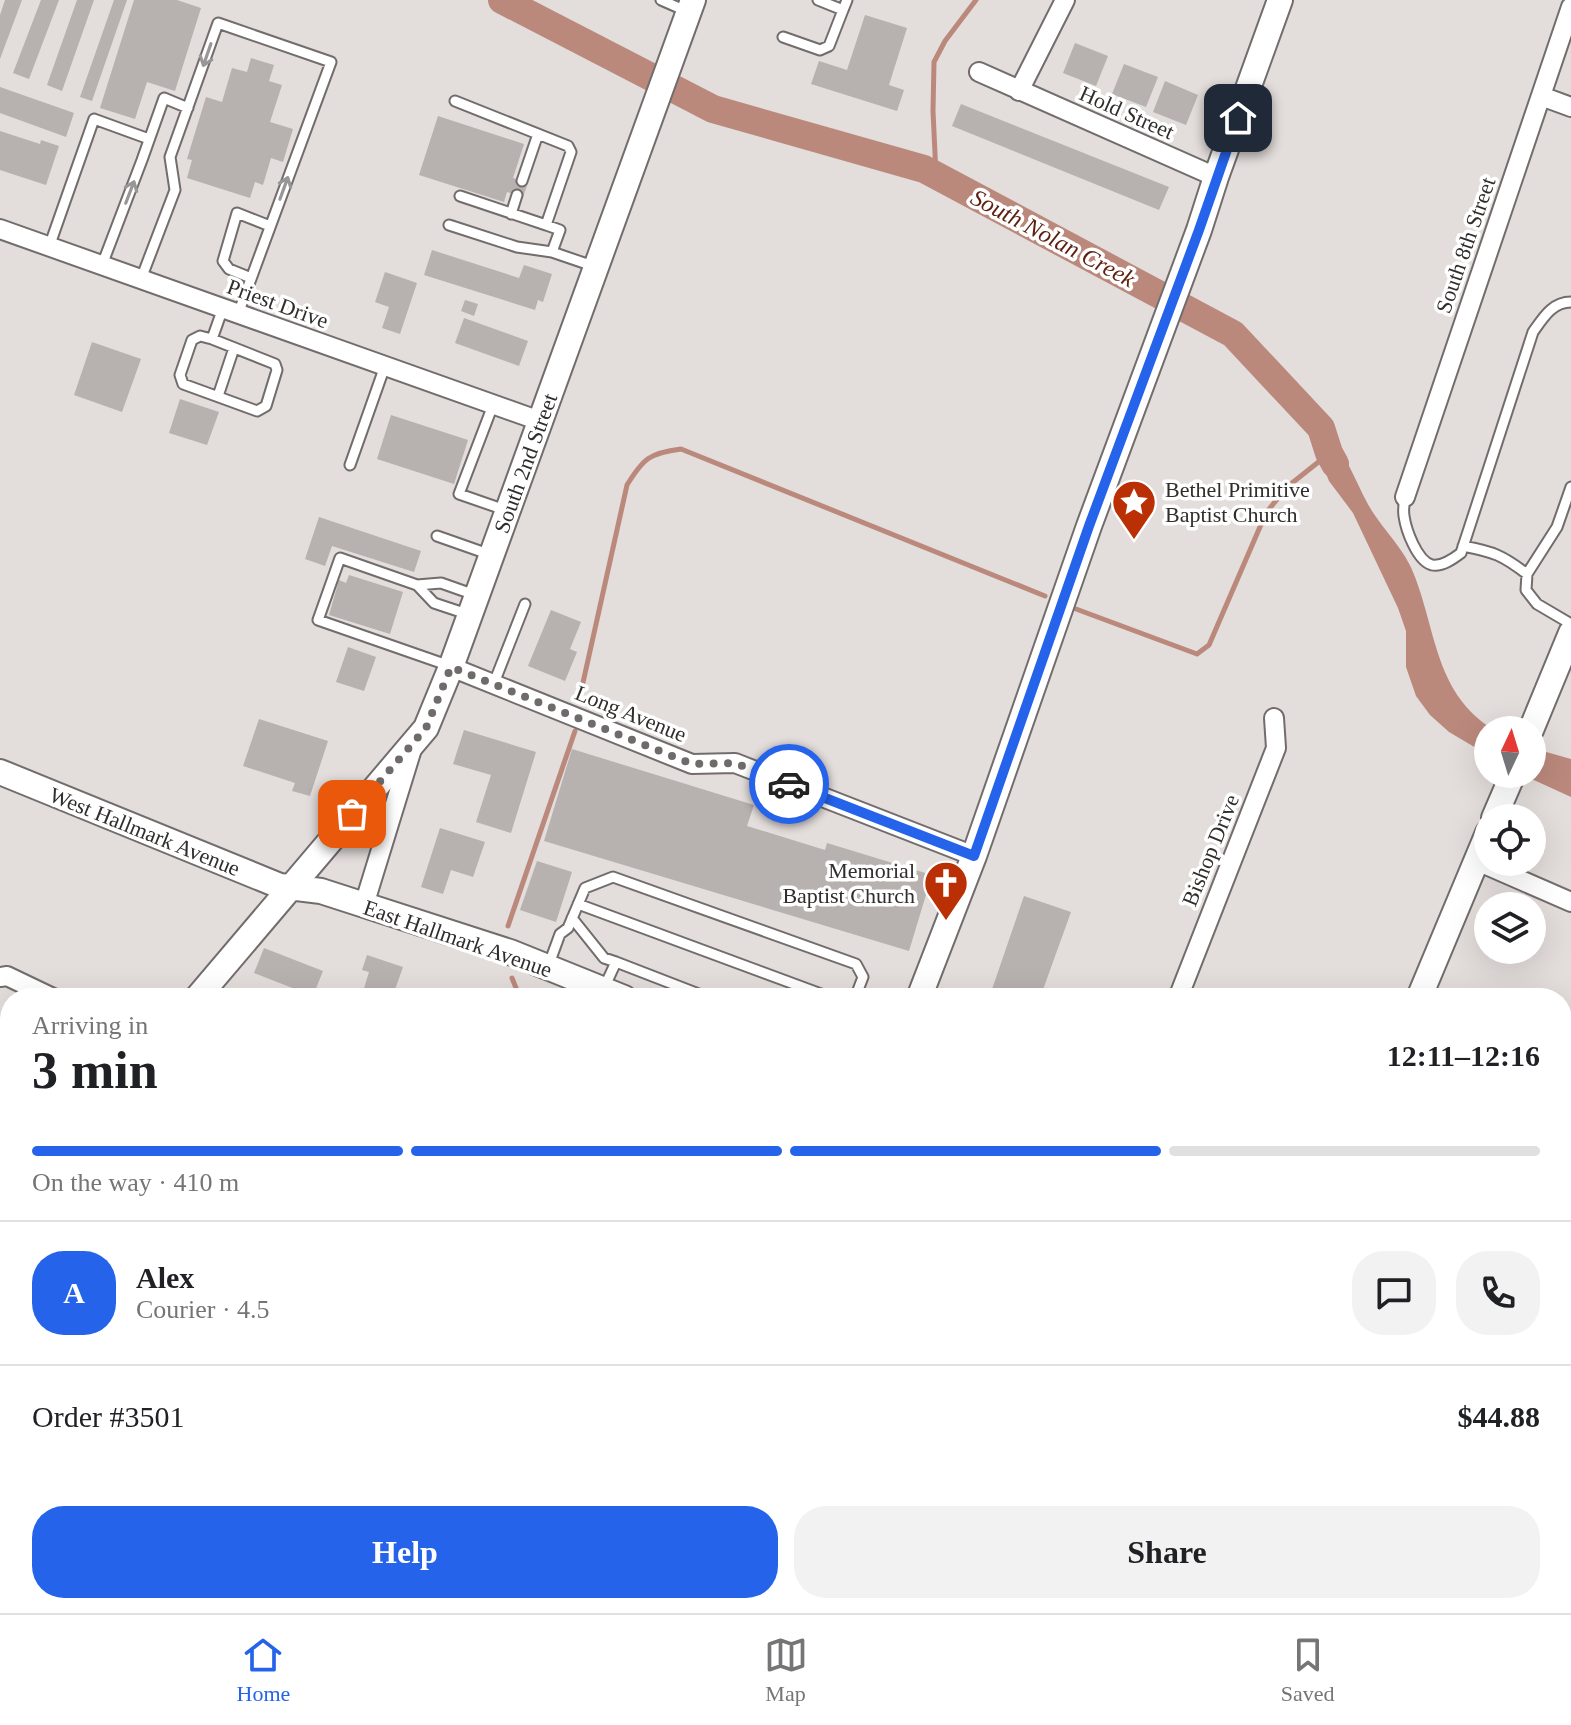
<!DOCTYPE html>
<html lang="en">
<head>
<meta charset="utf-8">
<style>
  body { margin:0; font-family:"Times New Roman",serif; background:#f2f2f2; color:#202124; height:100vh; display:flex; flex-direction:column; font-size:30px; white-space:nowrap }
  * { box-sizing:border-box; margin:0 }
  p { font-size:26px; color:#757577 }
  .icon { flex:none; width:44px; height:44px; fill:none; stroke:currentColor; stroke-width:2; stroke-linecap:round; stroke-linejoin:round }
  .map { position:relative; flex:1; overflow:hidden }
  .drawer { position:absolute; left:0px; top:988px; width:1572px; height:626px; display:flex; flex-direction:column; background:#fff; border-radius:32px 32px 0 0; box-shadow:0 8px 32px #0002 }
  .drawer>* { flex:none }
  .needle { width:52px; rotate:4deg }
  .buttons { position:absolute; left:1474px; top:716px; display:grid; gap:16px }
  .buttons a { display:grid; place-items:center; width:72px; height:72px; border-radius:50%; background:#fff; box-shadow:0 8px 32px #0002; font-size:40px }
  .pin { position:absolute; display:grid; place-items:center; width:68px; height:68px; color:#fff; margin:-34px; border-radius:16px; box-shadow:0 4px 12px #0006 }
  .courier { position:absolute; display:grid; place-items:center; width:80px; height:80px; margin:-40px; border:6px solid #2563eb; border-radius:50%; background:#fff; color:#222; box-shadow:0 2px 10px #0007 }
  .headline em { font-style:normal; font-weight:700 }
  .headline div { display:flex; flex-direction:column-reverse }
  .headline { display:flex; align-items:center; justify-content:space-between; height:136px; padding:0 32px }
  h1 { font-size:52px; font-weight:700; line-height:60px }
  .bar { display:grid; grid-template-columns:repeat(4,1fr); gap:12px 8px; align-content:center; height:96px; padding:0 32px }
  .bar i { height:10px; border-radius:6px; background:#e0e0e0 }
  .bar .active { background:#2563eb }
  .bar p { grid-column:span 4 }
  .line { display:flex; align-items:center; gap:20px; padding:0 32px; border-top:2px solid #e0e0e0 }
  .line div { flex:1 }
  .round { display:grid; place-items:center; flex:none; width:84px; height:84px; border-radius:32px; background:#f2f2f2 }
  .cta { display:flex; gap:16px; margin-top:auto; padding:16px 32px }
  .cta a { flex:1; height:92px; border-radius:32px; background:#2563eb; color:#fff; font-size:32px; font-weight:700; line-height:92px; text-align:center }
  .cta a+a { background:#f2f2f2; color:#202124 }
  .dock { display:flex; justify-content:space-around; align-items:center; height:112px; border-top:2px solid #e0e0e0; background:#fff; font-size:22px; color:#757577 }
  .dock a { display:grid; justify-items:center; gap:4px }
  .dock .active { color:#2563eb }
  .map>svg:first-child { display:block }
  .water { fill:#bb897c }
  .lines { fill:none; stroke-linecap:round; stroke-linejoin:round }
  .stream { stroke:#bb897c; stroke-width:5 }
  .river { stroke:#bb897c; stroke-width:28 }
  .building { fill:#b7b1af }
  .service-casing { stroke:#726d6c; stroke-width:13 }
  .minor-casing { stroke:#726d6c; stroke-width:22 }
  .tertiary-casing { stroke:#726d6c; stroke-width:28 }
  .service { stroke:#fff; stroke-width:9 }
  .minor { stroke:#fff; stroke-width:18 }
  .tertiary { stroke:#fff; stroke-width:24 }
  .oneway { stroke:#989696 }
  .done { stroke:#6f6b6a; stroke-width:8; stroke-dasharray:0 14.4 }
  .route { stroke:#2563eb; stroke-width:10 }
  .labels { text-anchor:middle; stroke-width:7; stroke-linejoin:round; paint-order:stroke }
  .street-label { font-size:22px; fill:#302e2d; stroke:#fff }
  .poi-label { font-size:22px; fill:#302e2d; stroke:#fff; text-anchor:start }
  .water-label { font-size:24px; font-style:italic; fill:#5d1f0f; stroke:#fff }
</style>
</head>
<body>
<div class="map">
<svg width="1571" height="1613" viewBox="0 0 1571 1613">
  <rect width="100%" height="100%" fill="#e3dddb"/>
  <path class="water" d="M 1321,428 C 1346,449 1355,483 1372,511 C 1386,533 1406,551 1415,577 C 1437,635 1436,694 1494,730 L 1488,730 L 1488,755 L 1449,732 L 1430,715 L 1416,696 L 1406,667 L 1406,631 L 1398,608 L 1353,513 L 1329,481 L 1317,451 Z
    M 1532,748 L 1571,759 L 1571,797 L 1521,774 L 1532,774 Z"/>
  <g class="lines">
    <path class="stream" d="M 936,175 L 933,111 L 934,62 L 945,41 L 976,0
      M 1076,609 L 1197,654 L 1209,645 L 1266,513 L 1287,487 L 1326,456
      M 580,696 L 627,485 C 643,459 649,453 681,449 L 1045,596
      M 508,926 L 575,731
      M 512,978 L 520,998
      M 689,1613 L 691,1604"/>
    <path class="river" d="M 502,0 L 713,109 L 924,169 L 1233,334 L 1321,428 L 1329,453 L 1335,464"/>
  </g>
  <path class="building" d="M 5,0 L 22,0 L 0,59 L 0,15 Z
    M 41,0 L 59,0 L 29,79 L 13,73 Z
    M 77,0 L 94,0 L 62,91 L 47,85 Z
    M 114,0 L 127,0 L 92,101 L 80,97 Z
    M 134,0 L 177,0 L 201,8 L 175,91 L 147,82 L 135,119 L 100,108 Z
    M 865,15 L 907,28 L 889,85 L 904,90 L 897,111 L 811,84 L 819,61 L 847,70 Z
    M 1075,43 L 1108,56 L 1096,86 L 1063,73 Z
    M 251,58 L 274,65 L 269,81 L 282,85 L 270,122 L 293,129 L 283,162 L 271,158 L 263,185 L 255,182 L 250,198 L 187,178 L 192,160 L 187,159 L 206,97 L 222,102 L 232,68 L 247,72 Z
    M 1124,64 L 1158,77 L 1146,107 L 1112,94 Z
    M 1165,81 L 1198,95 L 1186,125 L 1153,112 Z
    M 0,87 L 74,113 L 66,137 L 0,113 Z
    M 961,104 L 1169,187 L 1159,210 L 952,126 Z
    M 438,116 L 524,144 L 513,178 L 528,183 L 523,197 L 507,192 L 504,202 L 419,175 Z
    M 0,131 L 40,144 L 41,140 L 59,146 L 46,185 L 0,170 Z
    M 432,250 L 519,278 L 524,265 L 552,274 L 543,302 L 538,300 L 535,310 L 424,275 Z
    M 385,272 L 417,283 L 400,334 L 382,328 L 389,307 L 375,302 Z
    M 465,300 L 478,304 L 474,316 L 461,311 Z
    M 464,318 L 528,341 L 519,366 L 455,343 Z
    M 92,342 L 141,359 L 122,412 L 74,395 Z
    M 180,399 L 219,412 L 207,445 L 169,433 Z
    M 391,415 L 468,440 L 454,484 L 377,459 Z
    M 319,517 L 421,551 L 414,572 L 332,546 L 325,566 L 305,559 Z
    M 349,575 L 403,592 L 390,634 L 329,615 L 339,580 L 346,583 Z
    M 551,610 L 581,622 L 570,649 L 577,652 L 565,681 L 528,666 Z
    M 348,647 L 376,657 L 364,691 L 336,682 Z
    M 259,719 L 328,741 L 310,796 L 292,791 L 295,783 L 243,766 Z
    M 464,730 L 536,752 L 511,833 L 476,822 L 491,775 L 453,764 Z
    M 572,749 L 754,805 L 747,826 L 825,850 L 827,843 L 932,875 L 909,951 L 544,841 Z
    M 440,828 L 485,842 L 473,877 L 451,870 L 443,894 L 421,887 Z
    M 537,861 L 572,872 L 556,922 L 520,910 Z
    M 1024,896 L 1071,912 L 1040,998 L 989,998 Z
    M 264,948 L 323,971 L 313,996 L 254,973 Z
    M 367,955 L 403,967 L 392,998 L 361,998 L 369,972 L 362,970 Z"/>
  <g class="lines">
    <g class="service-casing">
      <path id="service" d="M 661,0 L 686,11
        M 818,0 L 843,10 L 847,0
        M 783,37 L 820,50 L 829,46 L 843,10
        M 455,101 L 568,146 L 571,152 L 546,225 L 560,230 L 552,252 L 593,266
        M 522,181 L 538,134
        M 460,196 L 546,225
        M 511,214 L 517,195
        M 449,225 L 517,247 L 552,252
        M 49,247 L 94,119 L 149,139
        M 102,265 L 142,160 L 164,98 L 188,108
        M 251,278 L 229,269 L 223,261 L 237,213 L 270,226
        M 141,279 L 175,190 L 170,157 L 218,23 L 331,62 L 238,314
        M 212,339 L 275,364 L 277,370 L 266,406 L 257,411 L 183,384 L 180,375 L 192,340 L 200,336 L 212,339 L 223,308
        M 218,396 L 234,348
        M 493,405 L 459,494 L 508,511
        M 350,465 L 385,366
        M 1571,487 L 1557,527 L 1527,574 L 1526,590 L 1537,604 L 1571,624
        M 1405,497 C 1404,503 1403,510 1404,516 C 1406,530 1417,561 1432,565 C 1442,567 1453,559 1461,553 L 1533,332 C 1543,318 1552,302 1571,302
        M 437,536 L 491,555
        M 1463,546 C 1494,552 1502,555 1527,574
        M 417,585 L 441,583 L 475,595
        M 450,666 L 318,620 L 340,558 L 417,585 L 434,603 L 470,615
        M 494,683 L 525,604
        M 578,904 L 832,998
        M 572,918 L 604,958 L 616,962
        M 549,964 L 560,934 L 568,928 L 585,888 L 613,877 L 856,964 L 863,977 L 855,998
        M 604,988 L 616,962 L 709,998
        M 1129,1613 L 1136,1610 L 1156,1613"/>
    </g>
    <g class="minor-casing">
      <path id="minor" d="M 979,72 L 1216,177
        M 1019,91 L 1065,0
        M 1541,96 L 1571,107
        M 0,229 L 540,421
        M 1405,497 L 1571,7
        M 451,667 L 692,764 L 735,763 L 974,856
        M 1477,861 L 1571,902
        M 364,905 L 412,749
        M 0,977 L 7,976 L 53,998
        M 1178,998 L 1276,748 L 1274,718
        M 1562,1101 L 1571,1102
        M 0,1561 L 10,1564
        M 569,1604 L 591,1613
        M 1272,1604 L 1289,1609 L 1328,1610
        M 113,1613 L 116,1604"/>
    </g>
    <g class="tertiary-casing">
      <path id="tertiary" d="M 1531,730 L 1571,633
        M 0,772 L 280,886 L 321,891 L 510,952 L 624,998
        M 1494,818 L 1513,774
        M 197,998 L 426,728 L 451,667 L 693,0
        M 919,998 L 974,856 L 1089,526 L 1199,230 L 1216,177 L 1280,0
        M 1419,998 L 1488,833
        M 0,1237 L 10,1225
        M 1327,1604 L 1329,1613"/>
    </g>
    <use href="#service" class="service"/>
    <use href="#minor" class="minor"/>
    <use href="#tertiary" class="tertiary"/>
  </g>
  <defs><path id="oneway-shaft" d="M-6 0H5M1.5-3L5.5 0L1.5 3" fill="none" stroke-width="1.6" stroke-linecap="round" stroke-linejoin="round" transform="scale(2)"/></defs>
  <g class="oneway">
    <use href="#oneway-shaft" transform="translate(207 55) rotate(109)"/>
    <use href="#oneway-shaft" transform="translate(284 188) rotate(-70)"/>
    <use href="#oneway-shaft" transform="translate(130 192) rotate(-69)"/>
  </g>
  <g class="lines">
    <path class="done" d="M 352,814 L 426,728 L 451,667 L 692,764 L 735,763 L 789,784"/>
    <path class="route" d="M 789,784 L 974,856 L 1089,526 L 1199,230 L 1238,118"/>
  </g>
  <defs>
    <g id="sight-pin" transform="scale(2.3)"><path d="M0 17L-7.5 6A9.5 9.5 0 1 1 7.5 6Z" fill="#ba3004" stroke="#fff"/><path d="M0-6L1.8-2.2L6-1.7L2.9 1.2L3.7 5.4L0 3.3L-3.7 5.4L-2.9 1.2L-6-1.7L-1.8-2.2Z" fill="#fff"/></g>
    <g id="church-pin" transform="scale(2.3)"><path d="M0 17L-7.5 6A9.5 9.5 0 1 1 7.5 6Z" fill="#ba3004" stroke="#fff"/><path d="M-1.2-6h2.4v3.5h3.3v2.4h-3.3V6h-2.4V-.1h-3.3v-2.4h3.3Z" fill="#fff"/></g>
  </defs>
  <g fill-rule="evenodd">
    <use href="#sight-pin" x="1134" y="502"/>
    <use href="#church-pin" x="946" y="883"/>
  </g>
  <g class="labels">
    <g class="street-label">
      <text transform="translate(1127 112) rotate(24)" y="8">Hold Street</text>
      <text transform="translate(1465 245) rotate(-71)" y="8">South 8th Street</text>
      <text transform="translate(278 303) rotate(20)" y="8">Priest Drive</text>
      <text transform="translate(525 463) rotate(-70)" y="8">South 2nd Street</text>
      <text transform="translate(631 713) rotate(22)" y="8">Long Avenue</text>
      <text transform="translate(145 831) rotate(22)" y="8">West Hallmark Avenue</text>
      <text transform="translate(1210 850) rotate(-68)" y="8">Bishop Drive</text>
      <text transform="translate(458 938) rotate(19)" y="8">East Hallmark Avenue</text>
    </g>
    <g class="poi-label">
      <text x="1165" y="497">Bethel Primitive<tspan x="1165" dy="25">Baptist Church</tspan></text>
      <text x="915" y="878" text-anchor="end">Memorial<tspan x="915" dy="25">Baptist Church</tspan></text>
    </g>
    <g class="water-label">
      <text transform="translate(1053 238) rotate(28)" y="8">South Nolan Creek</text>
    </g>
  </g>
</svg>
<div class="buttons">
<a><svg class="needle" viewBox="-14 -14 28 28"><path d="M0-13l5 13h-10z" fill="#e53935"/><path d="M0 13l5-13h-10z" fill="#757577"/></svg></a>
<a><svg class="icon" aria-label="locate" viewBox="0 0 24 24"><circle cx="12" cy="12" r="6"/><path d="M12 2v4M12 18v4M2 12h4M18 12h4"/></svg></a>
<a><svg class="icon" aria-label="layers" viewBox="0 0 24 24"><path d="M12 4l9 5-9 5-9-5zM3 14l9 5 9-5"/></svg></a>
</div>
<div class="pin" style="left:352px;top:814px;background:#ea580c"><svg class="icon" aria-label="bag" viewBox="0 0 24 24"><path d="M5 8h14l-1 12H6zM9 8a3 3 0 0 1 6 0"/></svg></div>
<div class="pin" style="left:1238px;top:118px;background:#1f2937"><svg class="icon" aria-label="home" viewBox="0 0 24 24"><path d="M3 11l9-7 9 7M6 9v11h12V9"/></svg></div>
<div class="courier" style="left:789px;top:784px"><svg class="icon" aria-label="car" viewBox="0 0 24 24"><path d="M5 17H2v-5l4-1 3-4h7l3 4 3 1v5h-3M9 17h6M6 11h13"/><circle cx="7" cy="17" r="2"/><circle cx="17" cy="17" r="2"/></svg></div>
<section class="drawer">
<div class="headline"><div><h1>3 min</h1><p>Arriving in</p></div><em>12:11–12:16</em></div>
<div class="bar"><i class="active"></i><i class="active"></i><i class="active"></i><i></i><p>On the way · 410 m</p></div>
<div class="line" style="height:144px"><b class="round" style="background:#2563eb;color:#fff">A</b><div><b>Alex</b><p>Courier · 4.5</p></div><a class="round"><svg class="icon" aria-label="chat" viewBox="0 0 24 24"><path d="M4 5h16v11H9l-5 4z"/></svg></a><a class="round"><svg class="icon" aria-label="phone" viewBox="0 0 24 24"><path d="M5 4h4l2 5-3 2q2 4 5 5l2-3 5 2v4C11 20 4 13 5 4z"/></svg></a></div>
<div class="line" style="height:104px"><div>Order #3501</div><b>$44.88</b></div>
<div class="cta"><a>Help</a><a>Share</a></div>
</section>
</div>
<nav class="dock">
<a class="active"><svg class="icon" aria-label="home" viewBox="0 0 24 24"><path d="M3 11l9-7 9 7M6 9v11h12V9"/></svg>Home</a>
<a><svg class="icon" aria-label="map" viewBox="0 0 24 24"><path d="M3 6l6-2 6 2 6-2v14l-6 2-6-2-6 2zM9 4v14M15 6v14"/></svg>Map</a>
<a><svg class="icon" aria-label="saved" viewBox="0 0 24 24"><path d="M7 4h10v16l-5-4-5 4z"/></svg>Saved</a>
</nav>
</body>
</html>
